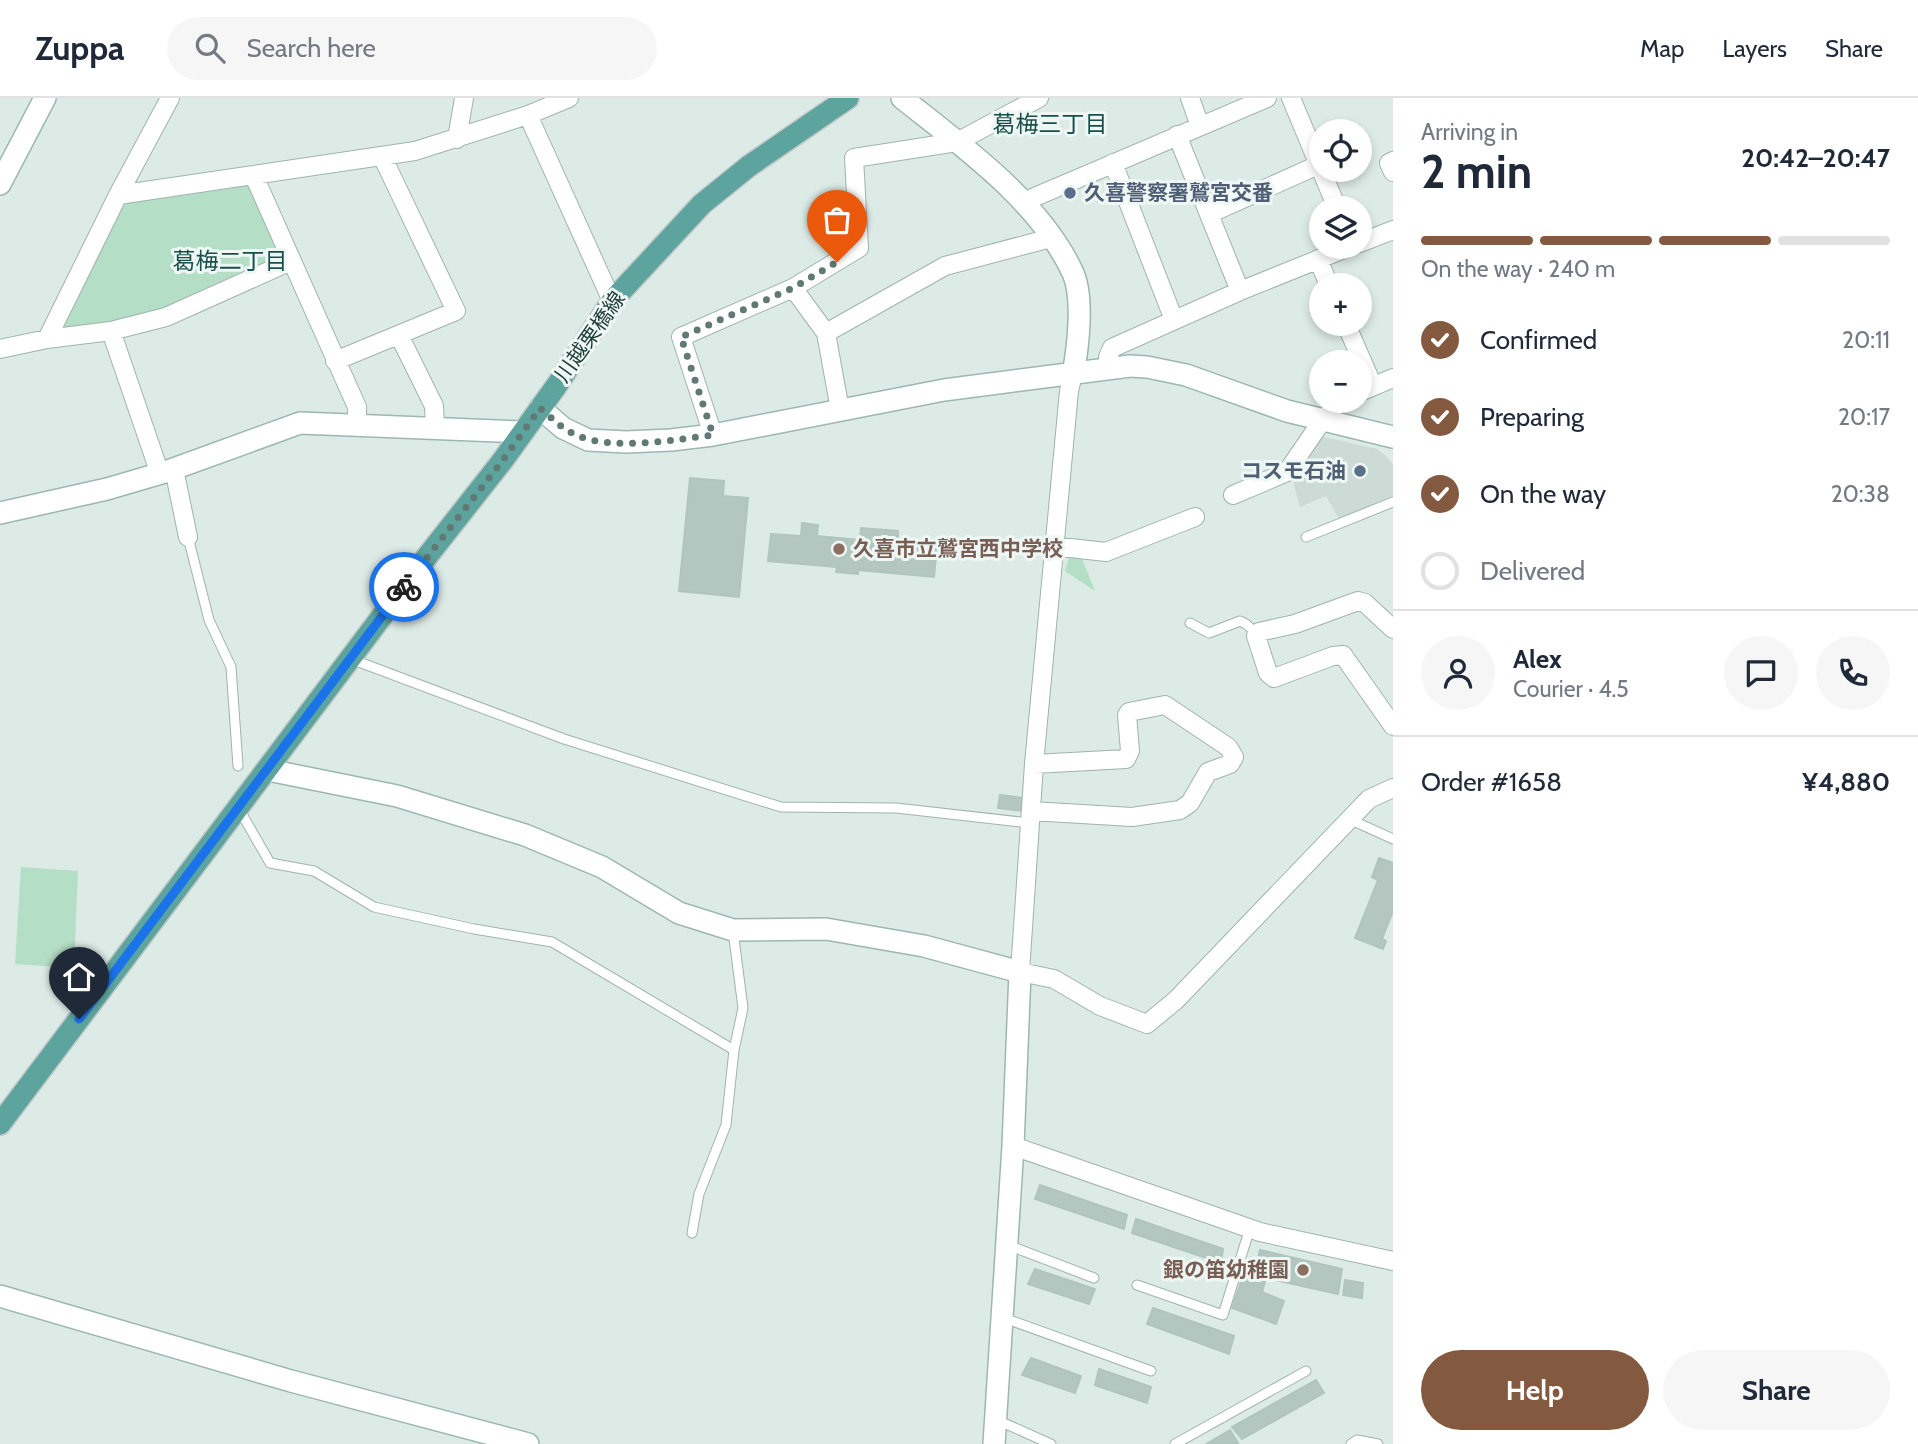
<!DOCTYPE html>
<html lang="en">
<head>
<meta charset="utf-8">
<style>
  body { margin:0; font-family:Cabin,"Noto Sans JP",sans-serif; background:#f6f6f7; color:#1f2937; height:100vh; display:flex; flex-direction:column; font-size:26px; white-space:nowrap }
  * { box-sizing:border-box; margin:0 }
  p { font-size:23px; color:#747a83 }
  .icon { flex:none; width:38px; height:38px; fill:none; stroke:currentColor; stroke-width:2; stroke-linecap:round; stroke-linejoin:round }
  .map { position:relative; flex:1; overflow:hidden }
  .side { display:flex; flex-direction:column; background:#fff; width:525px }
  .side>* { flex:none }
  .controls { position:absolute; left:1309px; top:21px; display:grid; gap:14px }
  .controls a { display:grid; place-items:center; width:63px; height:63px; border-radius:50%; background:#fff; box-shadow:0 4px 10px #0003; font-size:35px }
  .pin { position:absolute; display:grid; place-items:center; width:60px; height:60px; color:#fff; margin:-72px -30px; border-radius:50% 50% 50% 0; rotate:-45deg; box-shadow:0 0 7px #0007 }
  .pin .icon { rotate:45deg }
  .courier { position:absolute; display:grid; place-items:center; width:70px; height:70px; margin:-35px; border:5px solid #1a73e8; border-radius:50%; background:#fff; color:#222; box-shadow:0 2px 9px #0007 }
  .overview em { font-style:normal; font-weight:700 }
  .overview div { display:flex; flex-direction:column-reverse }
  .overview { display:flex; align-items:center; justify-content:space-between; height:119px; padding:0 28px }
  h1 { font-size:46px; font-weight:700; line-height:52px }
  .bar { display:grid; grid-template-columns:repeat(4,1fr); gap:10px 7px; align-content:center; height:84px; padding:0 28px }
  .bar i { height:9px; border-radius:5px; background:#e0e1e3 }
  .bar .active { background:#83593f }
  .bar p { grid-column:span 4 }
  .line { display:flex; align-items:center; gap:18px; padding:0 28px; border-top:2px solid #e0e1e3 }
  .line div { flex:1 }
  .round { display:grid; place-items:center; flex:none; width:74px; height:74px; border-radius:37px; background:#f6f6f7 }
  ol { padding:0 28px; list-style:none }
  li { display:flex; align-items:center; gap:21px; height:77px }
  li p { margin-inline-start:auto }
  li .icon { padding:7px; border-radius:50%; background:#83593f; color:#fff; stroke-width:4 }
  li:last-child { color:#747a83 }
  li i { width:38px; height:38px; border:4px solid #e0e1e3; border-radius:50% }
  .cta { display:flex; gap:14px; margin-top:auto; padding:14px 28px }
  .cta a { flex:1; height:80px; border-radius:42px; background:#83593f; color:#fff; font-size:28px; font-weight:700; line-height:80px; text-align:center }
  .cta a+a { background:#f6f6f7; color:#1f2937 }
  header { display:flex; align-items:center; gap:42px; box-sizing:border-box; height:98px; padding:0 35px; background:#fff; border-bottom:2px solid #e0e1e3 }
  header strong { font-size:33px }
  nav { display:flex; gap:38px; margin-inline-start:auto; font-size:24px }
  .search { width:490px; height:63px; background:#f6f6f7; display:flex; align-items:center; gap:18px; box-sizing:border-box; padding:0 24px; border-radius:38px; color:#747a83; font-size:26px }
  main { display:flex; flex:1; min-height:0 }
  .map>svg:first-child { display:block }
  .built { fill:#ccdbd6 }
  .green { fill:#b4dec6 }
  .building { fill:#b3c6c0; stroke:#b0c5bf; stroke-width:2 }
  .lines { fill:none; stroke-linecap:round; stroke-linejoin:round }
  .lane-casing { stroke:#a0b3af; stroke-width:11 }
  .street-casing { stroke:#a0b3af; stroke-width:20 }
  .secondary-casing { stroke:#9cb7b2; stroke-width:24 }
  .primary-casing { stroke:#c0c8c7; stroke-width:24 }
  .lane { stroke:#fff; stroke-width:9 }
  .street { stroke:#fff; stroke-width:18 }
  .secondary { stroke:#fff; stroke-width:21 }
  .primary { stroke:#5ea49e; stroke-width:21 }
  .done { stroke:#617975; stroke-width:7; stroke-dasharray:0 12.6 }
  .route { stroke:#1a73e8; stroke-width:9 }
  .service-dot { fill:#5c6f8a; stroke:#eef7f4; stroke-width:2.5 }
  .education-dot { fill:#8d6e63; stroke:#eef7f4; stroke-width:2.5 }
  .labels { text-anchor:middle; stroke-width:6; stroke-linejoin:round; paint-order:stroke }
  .service-label { font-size:21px; font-weight:bold; fill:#4e5e75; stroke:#eef7f4; text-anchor:start }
  .street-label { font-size:21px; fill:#1e3b38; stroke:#eef7f4 }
  .education-label { font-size:21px; font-weight:bold; fill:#785e54; stroke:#eef7f4; text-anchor:start }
  .neighbourhood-label { font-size:23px; fill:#184f4a; stroke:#eef7f4 }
</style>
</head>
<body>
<header>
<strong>Zuppa</strong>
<div class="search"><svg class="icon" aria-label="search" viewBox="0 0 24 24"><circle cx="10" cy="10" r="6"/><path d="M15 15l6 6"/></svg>Search here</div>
<nav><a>Map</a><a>Layers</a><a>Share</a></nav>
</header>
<main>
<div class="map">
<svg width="1393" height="1346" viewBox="0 0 1393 1346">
  <rect width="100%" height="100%" fill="#ddebe7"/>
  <path class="built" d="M 1320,338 L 1377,351 L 1385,357 L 1393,366 L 1393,399 L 1339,421 L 1326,398 L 1300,409 L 1292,379 Z"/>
  <path class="green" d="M 251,84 L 282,159 L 162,212 L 109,225 L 58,231 L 121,102 Z
    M 1070,456 L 1081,458 L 1095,493 L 1065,473 Z
    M 21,769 L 78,773 L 74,870 L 15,866 Z"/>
  <path class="building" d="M 690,380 L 724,383 L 723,398 L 748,400 L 739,499 L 679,493 Z
    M 802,425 L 818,427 L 817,438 L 860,442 L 861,430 L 898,433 L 898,444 L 937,448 L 934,479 L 858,472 L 858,476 L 836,474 L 837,469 L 768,463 L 771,436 L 801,438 Z
    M 1000,697 L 1024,700 L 1022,713 L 998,710 Z
    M 1379,760 L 1393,765 L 1393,813 L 1382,841 L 1386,843 L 1383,851 L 1355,840 L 1378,782 L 1372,779 Z
    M 1040,1087 L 1127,1117 L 1124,1131 L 1035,1101 Z
    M 1136,1121 L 1223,1151 L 1221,1165 L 1132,1135 Z
    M 1260,1152 L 1342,1171 L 1338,1196 L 1266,1180 L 1262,1194 L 1284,1203 L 1276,1226 L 1232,1210 L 1245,1172 L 1254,1177 Z
    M 1035,1171 L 1095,1191 L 1089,1206 L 1028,1186 Z
    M 1345,1182 L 1363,1185 L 1362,1200 L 1343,1197 Z
    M 1153,1210 L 1234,1238 L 1229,1256 L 1147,1226 Z
    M 1031,1260 L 1081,1278 L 1075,1295 L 1022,1277 Z
    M 1099,1271 L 1151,1289 L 1147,1305 L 1095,1287 Z
    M 1316,1282 L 1324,1295 L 1242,1341 L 1232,1329 Z
    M 1230,1332 L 1238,1345 L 1206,1346 Z"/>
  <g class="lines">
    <g class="lane-casing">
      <path id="lane" d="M 188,439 L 209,522 L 231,569 L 238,668
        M 1306,439 L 1393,404
        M 1190,525 L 1209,535 L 1240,523 L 1246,526 L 1257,536
        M 351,561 L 564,641 L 781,709 L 896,710 L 1030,725
        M 239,711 L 270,765 L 314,773 L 374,809 L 474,831 L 552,844 L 734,952
        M 1349,721 L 1393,741
        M 692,1135 L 699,1096 L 726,1027 L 734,952 L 743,910 L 733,833
        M 1008,1147 L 1094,1180
        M 1137,1187 L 1223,1217 L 1250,1130
        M 1004,1220 L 1151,1273
        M 997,1322 L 1051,1346
        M 1175,1346 L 1306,1273
        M 1351,1346 L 1357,1342 L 1378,1346"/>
    </g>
    <g class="street-casing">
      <path id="street" d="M 1190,0 L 1200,28
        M 1291,0 L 1337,110
        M 528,17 L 612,203
        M 1177,37 L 1240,193
        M 457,41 L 464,0
        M 1393,63 L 1389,65 L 1393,74
        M 1113,65 L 1174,222
        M 254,78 L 357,309 L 357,326
        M 118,97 L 415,53 L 528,17 L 569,0
        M 1023,104 L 1267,0
        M 1209,116 L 1318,67
        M 1360,145 L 1393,132
        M 1318,161 L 1329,187
        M 793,190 L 859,150 L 854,60 L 957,44 L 1039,0
        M 1346,226 L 1373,288
        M 111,233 L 160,376
        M 826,235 L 945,168 L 1051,140
        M 399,237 L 434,308 L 435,330
        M 47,241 L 118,97 L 170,0
        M 0,251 L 47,241 L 111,233 L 166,219 L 291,163
        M 335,263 L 456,213 L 382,58
        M 1109,271 L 1108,259 L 1112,250 L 1240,193 L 1349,149
        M 1073,276 L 1069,293 L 1034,666 L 1020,874 L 1054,881 L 1100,908 L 1147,926 L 1176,902 L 1369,701 L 1393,690
        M 1360,294 L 1393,280
        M 713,337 L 681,239 L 793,190 L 826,235 L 840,312
        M 174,371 L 188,439
        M 1233,397 L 1287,374 L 1322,323 L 1340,303
        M 1053,448 L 1106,454 L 1195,419
        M 1393,531 L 1365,505 L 1358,503 L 1295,526 L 1259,534 L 1256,538 L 1268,575 L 1274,580 L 1333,558 L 1343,557 L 1393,628
        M 1031,713 L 1132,719 L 1180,712 L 1190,705 L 1208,674 L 1230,666 L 1234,659 L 1228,649 L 1165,607 L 1129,614 L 1127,617 L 1130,653 L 1126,661 L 1034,666
        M 1013,1048 L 1260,1134 L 1393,1163"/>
    </g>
    <g class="secondary-casing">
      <path id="secondary" d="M 902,0 C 962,48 1040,103 1073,175 C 1084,200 1078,250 1073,276
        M 0,86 L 45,0
        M 540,310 L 563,330 L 588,342 L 626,344 L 671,342 L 713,337 L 944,292 L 1130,268 L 1147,269 L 1186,277 L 1287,313 L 1393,339
        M 0,415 L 107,391 L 165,374 L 300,325 L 523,334
        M 268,672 L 397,698 L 525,737 L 602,769 L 679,815 L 733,832 L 826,831 L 924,848 L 1020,874 L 1013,1048 L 994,1346
        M 0,1198 L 291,1283 L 528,1346"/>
    </g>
    <g class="primary-casing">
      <path id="primary" d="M 0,1026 L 422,465 L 503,362 L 557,287 L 612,203 L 702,106 L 749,68 L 848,0"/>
    </g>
    <use href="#lane" class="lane"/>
    <use href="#street" class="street"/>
    <use href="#secondary" class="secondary"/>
    <use href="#primary" class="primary"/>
  </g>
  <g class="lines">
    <path class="done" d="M 404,489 L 503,362 L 540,310 C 552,320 562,331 576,337 C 613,353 673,342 713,337 L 681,239 L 793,190 L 837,164"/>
    <path class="route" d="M 79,921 L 404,489"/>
  </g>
  <g class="service-dot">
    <circle cx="1070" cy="95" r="7"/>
    <circle cx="1360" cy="373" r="7"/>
  </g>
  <g class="education-dot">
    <circle cx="839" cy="451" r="7"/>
    <circle cx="1303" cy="1172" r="7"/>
  </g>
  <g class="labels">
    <g class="service-label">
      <text x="1084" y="102">久喜警察署鷲宮交番</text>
      <text x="1346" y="380" text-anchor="end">コスモ石油</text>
    </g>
    <g class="street-label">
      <text transform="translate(590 239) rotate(-55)" y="7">川越栗橋線</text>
    </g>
    <g class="education-label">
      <text x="853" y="458">久喜市立鷲宮西中学校</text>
      <text x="1289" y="1179" text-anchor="end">銀の笛幼稚園</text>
    </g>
    <g class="neighbourhood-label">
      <text x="1050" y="34">葛梅三丁目</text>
      <text x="230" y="171">葛梅二丁目</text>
    </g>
  </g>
</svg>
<div class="controls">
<a><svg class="icon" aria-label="locate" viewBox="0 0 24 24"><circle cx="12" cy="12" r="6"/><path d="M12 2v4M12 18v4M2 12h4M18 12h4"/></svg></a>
<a><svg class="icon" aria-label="layers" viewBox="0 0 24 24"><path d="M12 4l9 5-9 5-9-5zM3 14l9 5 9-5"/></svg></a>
<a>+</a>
<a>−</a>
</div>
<div class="pin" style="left:837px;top:164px;background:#ea580c"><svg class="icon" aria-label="bag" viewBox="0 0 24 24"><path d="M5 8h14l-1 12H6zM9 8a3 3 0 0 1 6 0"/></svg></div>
<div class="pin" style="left:79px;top:921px;background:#1f2937"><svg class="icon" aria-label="home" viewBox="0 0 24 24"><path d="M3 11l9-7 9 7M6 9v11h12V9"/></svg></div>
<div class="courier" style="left:404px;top:489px"><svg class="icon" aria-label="bike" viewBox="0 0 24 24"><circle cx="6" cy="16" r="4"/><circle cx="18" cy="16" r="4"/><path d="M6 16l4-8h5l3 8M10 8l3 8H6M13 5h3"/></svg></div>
</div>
<section class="side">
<div class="overview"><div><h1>2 min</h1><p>Arriving in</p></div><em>20:42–20:47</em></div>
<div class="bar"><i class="active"></i><i class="active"></i><i class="active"></i><i></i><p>On the way · 240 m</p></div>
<ol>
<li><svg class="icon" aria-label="check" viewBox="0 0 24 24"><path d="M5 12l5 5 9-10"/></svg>Confirmed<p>20:11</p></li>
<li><svg class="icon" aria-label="check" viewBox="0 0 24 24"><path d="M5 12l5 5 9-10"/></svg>Preparing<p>20:17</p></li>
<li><svg class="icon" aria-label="check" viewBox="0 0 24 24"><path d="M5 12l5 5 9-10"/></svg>On the way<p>20:38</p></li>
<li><i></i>Delivered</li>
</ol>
<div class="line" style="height:126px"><a class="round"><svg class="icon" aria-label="person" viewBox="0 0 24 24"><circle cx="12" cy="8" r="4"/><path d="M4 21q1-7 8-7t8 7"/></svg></a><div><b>Alex</b><p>Courier · 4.5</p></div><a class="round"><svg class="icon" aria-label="chat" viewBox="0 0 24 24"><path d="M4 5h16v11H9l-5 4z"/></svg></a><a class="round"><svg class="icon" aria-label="phone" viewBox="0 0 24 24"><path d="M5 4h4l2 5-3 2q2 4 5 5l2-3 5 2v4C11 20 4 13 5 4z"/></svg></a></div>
<div class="line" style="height:91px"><div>Order #1658</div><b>¥4,880</b></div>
<div class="cta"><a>Help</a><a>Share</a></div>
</section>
</main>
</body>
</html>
